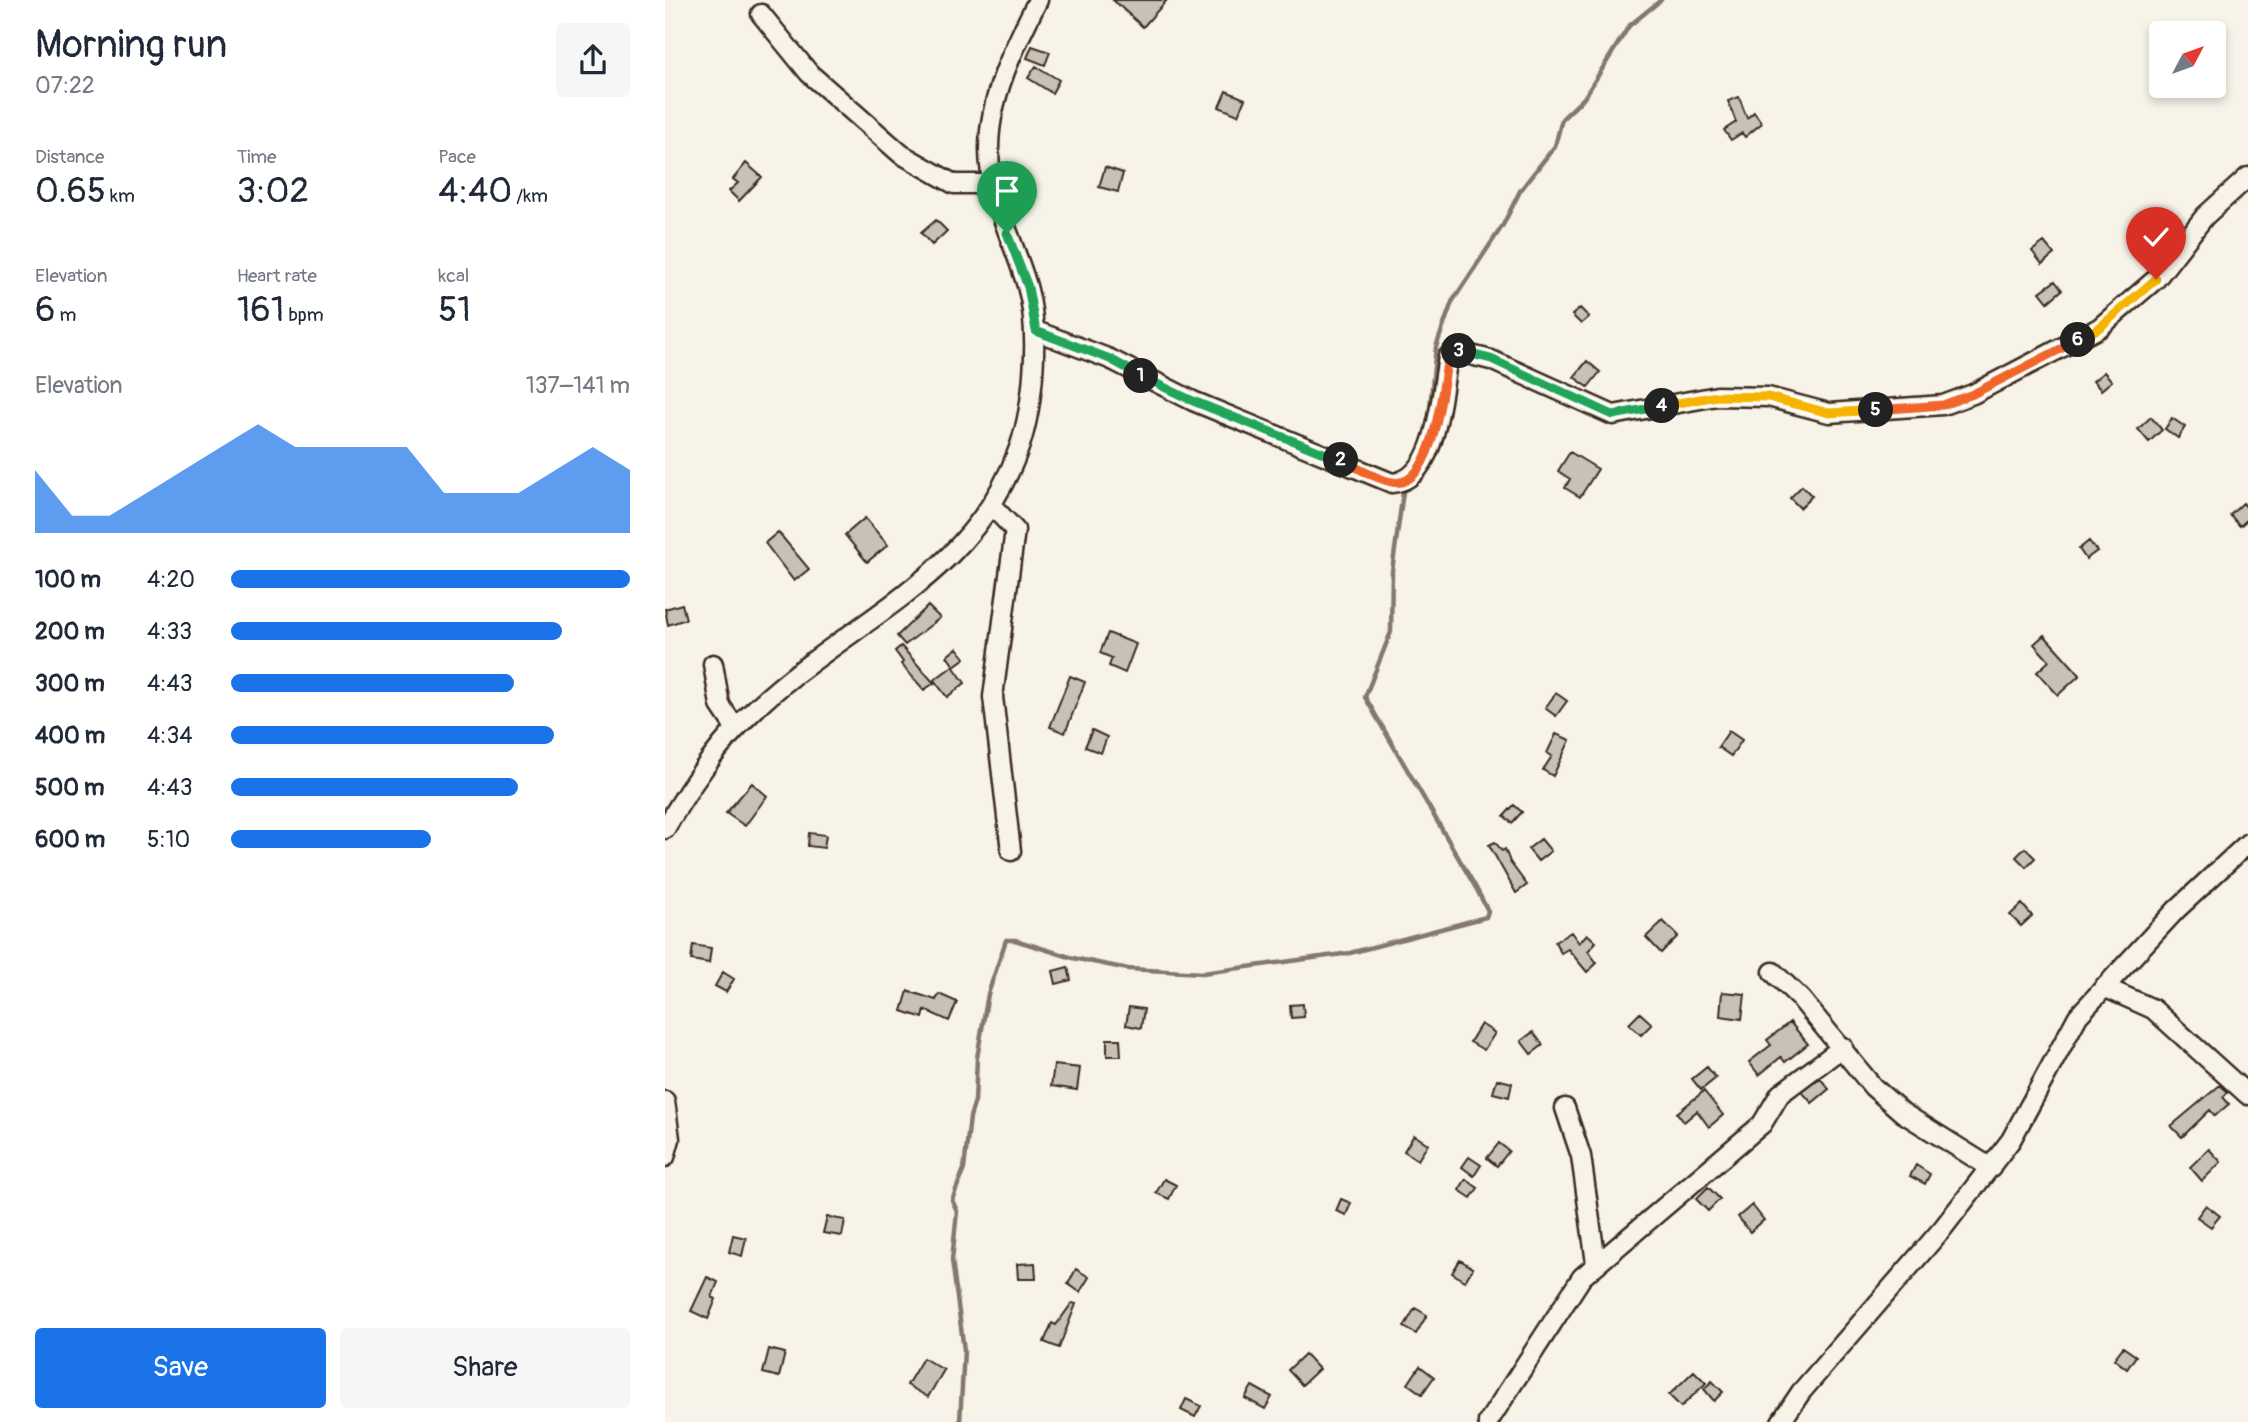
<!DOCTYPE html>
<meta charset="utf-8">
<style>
body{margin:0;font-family:Pangolin,sans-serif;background:#f6f6f7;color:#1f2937;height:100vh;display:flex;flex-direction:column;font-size:26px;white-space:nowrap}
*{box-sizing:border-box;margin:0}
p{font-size:23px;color:#747a83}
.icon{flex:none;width:38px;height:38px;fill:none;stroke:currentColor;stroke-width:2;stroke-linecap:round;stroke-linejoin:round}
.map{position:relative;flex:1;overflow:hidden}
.details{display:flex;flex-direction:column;background:#fff;width:665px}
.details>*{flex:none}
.needle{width:46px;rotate:49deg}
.tools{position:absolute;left:1484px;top:21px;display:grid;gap:14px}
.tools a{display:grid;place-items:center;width:77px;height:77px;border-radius:7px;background:#fff;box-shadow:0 4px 10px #0003;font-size:35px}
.pin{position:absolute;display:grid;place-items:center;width:60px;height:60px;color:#fff;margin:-72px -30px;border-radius:50% 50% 50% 0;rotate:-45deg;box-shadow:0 0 7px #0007}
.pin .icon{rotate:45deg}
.km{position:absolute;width:35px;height:35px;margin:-18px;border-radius:50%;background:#222;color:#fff;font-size:19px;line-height:35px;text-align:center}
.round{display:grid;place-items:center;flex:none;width:74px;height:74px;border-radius:7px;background:#f6f6f7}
.overview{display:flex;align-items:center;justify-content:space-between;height:119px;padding:0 35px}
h1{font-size:38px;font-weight:600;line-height:52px}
.metrics{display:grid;grid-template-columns:repeat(3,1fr);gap:10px;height:119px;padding:7px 35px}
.metrics div{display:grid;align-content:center}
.metrics b{font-size:35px;font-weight:600}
.metrics small{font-size:19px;font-weight:400}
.metrics p{font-size:19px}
.chart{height:196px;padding:14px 35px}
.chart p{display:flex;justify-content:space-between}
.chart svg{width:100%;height:126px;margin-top:7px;fill:#1a73e8;opacity:.7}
.cta{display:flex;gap:14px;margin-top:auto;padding:14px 35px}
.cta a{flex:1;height:80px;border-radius:7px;background:#1a73e8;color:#fff;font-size:28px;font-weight:600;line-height:80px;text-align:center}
.cta a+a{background:#f6f6f7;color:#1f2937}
ul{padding:0 35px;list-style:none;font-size:23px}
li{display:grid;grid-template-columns:112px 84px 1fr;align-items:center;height:52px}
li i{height:18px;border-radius:9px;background:#1a73e8}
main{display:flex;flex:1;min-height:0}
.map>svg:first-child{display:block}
</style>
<main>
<section class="details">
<div class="overview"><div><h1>Morning run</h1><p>07:22</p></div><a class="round"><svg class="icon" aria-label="share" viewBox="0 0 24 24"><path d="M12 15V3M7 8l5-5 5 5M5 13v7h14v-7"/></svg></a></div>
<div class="metrics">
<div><p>Distance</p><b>0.65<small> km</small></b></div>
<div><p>Time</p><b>3:02</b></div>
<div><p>Pace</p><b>4:40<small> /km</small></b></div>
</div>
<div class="metrics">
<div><p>Elevation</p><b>6<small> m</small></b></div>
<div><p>Heart rate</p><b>161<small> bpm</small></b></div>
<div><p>kcal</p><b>51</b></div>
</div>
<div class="chart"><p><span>Elevation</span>137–141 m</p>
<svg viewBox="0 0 160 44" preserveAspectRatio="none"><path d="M0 44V22L10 38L20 38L30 30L40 22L50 14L60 6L70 14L80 14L90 14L100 14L110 30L120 30L130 30L140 22L150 14L160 22V44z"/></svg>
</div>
<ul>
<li><b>100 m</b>4:20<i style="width:100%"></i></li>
<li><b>200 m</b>4:33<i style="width:83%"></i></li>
<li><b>300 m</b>4:43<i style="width:71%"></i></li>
<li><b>400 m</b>4:34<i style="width:81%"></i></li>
<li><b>500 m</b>4:43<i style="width:72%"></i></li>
<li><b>600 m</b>5:10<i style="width:50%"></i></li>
</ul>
<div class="cta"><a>Save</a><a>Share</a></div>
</section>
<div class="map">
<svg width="1583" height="1422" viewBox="0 0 1583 1422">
<rect width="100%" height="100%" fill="#f7f3e8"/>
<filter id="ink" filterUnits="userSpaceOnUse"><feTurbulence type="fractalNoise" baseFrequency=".0143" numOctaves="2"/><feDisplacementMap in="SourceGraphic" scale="14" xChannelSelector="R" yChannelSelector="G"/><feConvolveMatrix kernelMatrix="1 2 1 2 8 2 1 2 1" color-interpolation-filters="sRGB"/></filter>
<g filter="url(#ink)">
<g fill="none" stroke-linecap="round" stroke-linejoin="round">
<path stroke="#84786c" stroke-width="4.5" d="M 764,418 L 771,347 L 787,302 L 838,225 L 855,191 L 890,146 L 897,119 L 919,98 L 964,26 L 996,0
M 295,1422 L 299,1350 L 287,1260 L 292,1211 L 287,1200 L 299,1169 L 305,1117 L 310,1101 L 312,1058 L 323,994 L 341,940 L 350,940 L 408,958 L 463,969 L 538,973 L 685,953 L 821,917 L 823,911 L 811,888 L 700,697 L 726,632 L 727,571 L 739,485"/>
</g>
<path fill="#c8c1b6" stroke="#3b2a1e" stroke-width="2" d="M 448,0 L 502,0 L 478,27 Z
M 367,46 L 385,52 L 380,65 L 362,58 Z
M 371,66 L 394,80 L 387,93 L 363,78 Z
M 561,91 L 580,99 L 573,115 L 554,107 Z
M 1074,97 L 1082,118 L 1089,112 L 1097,123 L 1080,137 L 1077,133 L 1066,140 L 1059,130 L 1071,122 L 1063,101 Z
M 81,163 L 97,177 L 74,201 L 64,191 L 73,183 L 68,179 Z
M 440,167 L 458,173 L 453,192 L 434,187 Z
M 271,220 L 282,231 L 267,245 L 256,233 Z
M 1379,242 L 1389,254 L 1377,264 L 1367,251 Z
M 1390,281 L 1397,290 L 1383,302 L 1375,292 Z
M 915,308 L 924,317 L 916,324 L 907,315 Z
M 922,361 L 935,372 L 923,387 L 909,377 Z
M 1439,372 L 1447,381 L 1436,390 L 1428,381 Z
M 1486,417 L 1497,430 L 1484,442 L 1473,429 Z
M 1507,418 L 1520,427 L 1513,438 L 1500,429 Z
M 905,452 L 933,469 L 915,497 L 900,488 L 905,479 L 893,471 Z
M 1137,486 L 1147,496 L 1135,508 L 1125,498 Z
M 1578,503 L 1583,509 L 1583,519 L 1575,526 L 1565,515 Z
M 200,518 L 223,545 L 202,562 L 180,535 Z
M 113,532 L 144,569 L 129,581 L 100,543 Z
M 1424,541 L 1432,551 L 1421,559 L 1414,549 Z
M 17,604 L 21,619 L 3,625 L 0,609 Z
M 263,606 L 275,618 L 240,645 L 232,636 Z
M 443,633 L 471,644 L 460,673 L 444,666 L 447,658 L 435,653 Z
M 1379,635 L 1415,675 L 1393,695 L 1372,672 L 1384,661 L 1369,644 Z
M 236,646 L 269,683 L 259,690 L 236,664 L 238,662 L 230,651 Z
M 292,648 L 300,658 L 289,666 L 282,656 Z
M 288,666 L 300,683 L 282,697 L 269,680 Z
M 405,676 L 420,682 L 400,733 L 385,727 Z
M 891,693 L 902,701 L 891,716 L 880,708 Z
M 427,730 L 442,737 L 436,753 L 420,747 Z
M 1064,731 L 1077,740 L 1066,756 L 1053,747 Z
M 891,734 L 905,740 L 888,776 L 878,770 L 887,756 L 882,753 Z
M 87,783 L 102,796 L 80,826 L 61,813 Z
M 849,805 L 857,812 L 847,823 L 839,816 Z
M 144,833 L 161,835 L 159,848 L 143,846 Z
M 876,839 L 886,851 L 873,861 L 863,849 Z
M 830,842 L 837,851 L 840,849 L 845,862 L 862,885 L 851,893 L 824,845 Z
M 1360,848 L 1370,858 L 1361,867 L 1351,857 Z
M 1357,904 L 1367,916 L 1356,926 L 1345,915 Z
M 998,921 L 1013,936 L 996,953 L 981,937 Z
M 906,932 L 914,943 L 922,934 L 931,942 L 923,951 L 932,963 L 922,972 L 903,949 L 896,953 L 890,942 Z
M 28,945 L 46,948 L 44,963 L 26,960 Z
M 403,967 L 406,980 L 391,984 L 388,971 Z
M 58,972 L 69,979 L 61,992 L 50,986 Z
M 243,991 L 271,1000 L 274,994 L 292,1002 L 284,1021 L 260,1010 L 258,1018 L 237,1011 Z
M 1057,992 L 1080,994 L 1077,1019 L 1055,1016 Z
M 638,1004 L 639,1017 L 626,1018 L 625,1005 Z
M 464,1007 L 479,1009 L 476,1028 L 461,1025 Z
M 975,1013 L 987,1024 L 976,1035 L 964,1024 Z
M 1125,1022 L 1143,1044 L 1120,1062 L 1116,1057 L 1094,1075 L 1084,1062 L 1106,1045 L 1102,1040 Z
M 816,1024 L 830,1033 L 819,1050 L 805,1042 Z
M 868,1032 L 878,1045 L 866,1054 L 856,1041 Z
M 442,1039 L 455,1039 L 456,1056 L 442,1056 Z
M 389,1065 L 415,1068 L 412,1090 L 386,1086 Z
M 1042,1067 L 1051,1078 L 1036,1090 L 1027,1079 Z
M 1155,1078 L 1164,1089 L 1147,1103 L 1137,1092 Z
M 832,1079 L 847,1083 L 844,1097 L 828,1093 Z
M 1555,1085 L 1563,1092 L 1558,1097 L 1564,1104 L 1550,1116 L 1545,1110 L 1517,1137 L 1506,1126 Z
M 1039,1091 L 1058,1115 L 1044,1127 L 1032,1111 L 1019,1122 L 1012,1113 Z
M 749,1135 L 763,1144 L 753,1160 L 739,1151 Z
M 834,1143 L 844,1151 L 832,1166 L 822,1158 Z
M 1544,1149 L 1556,1162 L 1537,1181 L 1525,1167 Z
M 804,1157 L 816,1165 L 809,1176 L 797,1167 Z
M 1251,1165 L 1265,1174 L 1260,1184 L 1245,1176 Z
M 499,1179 L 511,1185 L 504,1199 L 491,1193 Z
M 801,1179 L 813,1188 L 806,1198 L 794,1190 Z
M 1043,1187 L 1055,1199 L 1043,1211 L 1031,1199 Z
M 676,1199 L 686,1203 L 681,1215 L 671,1211 Z
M 1087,1205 L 1099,1220 L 1085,1232 L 1073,1217 Z
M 1541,1205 L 1555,1216 L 1546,1227 L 1532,1217 Z
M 162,1217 L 180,1220 L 177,1236 L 158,1233 Z
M 68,1235 L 81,1238 L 77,1256 L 64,1252 Z
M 795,1260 L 808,1268 L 800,1281 L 787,1273 Z
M 370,1263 L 371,1279 L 353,1279 L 352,1264 Z
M 411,1269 L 424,1277 L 415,1292 L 403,1284 Z
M 42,1277 L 53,1282 L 47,1297 L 51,1299 L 43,1319 L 26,1311 Z
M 407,1303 L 411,1304 L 394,1348 L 379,1342 L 387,1323 L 391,1325 Z
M 750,1308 L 762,1315 L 751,1334 L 739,1327 Z
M 1458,1347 L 1471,1356 L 1462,1369 L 1449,1359 Z
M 104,1349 L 120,1353 L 114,1377 L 98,1373 Z
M 640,1354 L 654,1369 L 637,1385 L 623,1370 Z
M 258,1358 L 279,1370 L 263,1397 L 242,1385 Z
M 755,1366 L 769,1377 L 757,1394 L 743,1384 Z
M 1029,1371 L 1041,1383 L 1016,1407 L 1004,1395 Z
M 1047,1381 L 1058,1392 L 1049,1401 L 1039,1389 Z
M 587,1386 L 607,1397 L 600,1409 L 580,1398 Z
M 521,1399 L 536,1406 L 530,1417 L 516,1410 Z"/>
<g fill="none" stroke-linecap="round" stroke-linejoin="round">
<defs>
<path id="minor" d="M 96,14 L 144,73 L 236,154 L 289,184 L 328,184
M 371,331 L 445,359 L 528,401 L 727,483 C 773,480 776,392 783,357 L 789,351 L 826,360 L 948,415 L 1052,396 L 1103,397 L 1164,413 L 1278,405 L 1308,394 L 1434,328 L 1491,279 L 1540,216 L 1583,177
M 328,507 L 350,530 L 328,697 L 346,851
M 48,664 L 55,705 L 71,729
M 0,829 C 23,789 48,751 81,718 C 175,623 306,584 354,448 C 369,405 375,330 362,286 C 349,241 324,198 324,149 C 324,96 350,46 373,0
M 1108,972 L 1136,999 L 1208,1087 L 1238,1113 L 1326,1168
M 1439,987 L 1488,1009 L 1583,1095
M 0,1101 L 5,1139 L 0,1157
M 900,1108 L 916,1156 L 931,1263
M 823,1422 L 917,1277 L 1097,1124 L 1115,1094 L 1178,1047
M 1116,1422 L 1136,1392 L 1278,1228 L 1346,1140 L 1413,1016 L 1511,910 L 1583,843"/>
</defs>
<use href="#minor" stroke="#3b2a1e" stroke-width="23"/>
<use href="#minor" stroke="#f7f3e8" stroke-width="18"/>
</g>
</g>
<g fill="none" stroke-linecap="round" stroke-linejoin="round" filter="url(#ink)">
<defs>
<path id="split-1" d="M 342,233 L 363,287 L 371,331 L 445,359 L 476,376"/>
<path id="split-2" d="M 476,376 L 528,401 L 676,460"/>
<path id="split-3" d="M 676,460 C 692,467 710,479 727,482 C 769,491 778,383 783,356 L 794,351"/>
<path id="split-4" d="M 794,351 L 826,359 L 948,415 L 997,406"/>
<path id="split-5" d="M 997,406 L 1052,396 L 1103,397 L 1164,413 L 1211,410"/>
<path id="split-6" d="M 1211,410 L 1278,405 L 1308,394 L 1413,340"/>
<path id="split-7" d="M 1413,340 L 1434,328 L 1491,279"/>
</defs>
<use href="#split-1" stroke="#fff" stroke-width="14"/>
<use href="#split-2" stroke="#fff" stroke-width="14"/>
<use href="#split-3" stroke="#fff" stroke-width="14"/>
<use href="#split-4" stroke="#fff" stroke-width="14"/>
<use href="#split-5" stroke="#fff" stroke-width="14"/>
<use href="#split-6" stroke="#fff" stroke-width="14"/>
<use href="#split-7" stroke="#fff" stroke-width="14"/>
<use href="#split-1" stroke="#22a559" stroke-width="9"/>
<use href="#split-2" stroke="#22a559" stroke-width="9"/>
<use href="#split-3" stroke="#f0652b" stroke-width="9"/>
<use href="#split-4" stroke="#22a559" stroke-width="9"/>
<use href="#split-5" stroke="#f5b400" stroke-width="9"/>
<use href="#split-6" stroke="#f0652b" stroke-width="9"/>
<use href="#split-7" stroke="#f5b400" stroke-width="9"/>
</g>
</svg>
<div class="tools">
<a><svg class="needle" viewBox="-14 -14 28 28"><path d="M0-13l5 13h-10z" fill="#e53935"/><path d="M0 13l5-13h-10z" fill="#747a83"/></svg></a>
</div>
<div class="pin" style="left:342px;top:233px;background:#1e9e55"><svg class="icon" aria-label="arrive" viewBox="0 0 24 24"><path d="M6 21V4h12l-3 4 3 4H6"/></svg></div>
<div class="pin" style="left:1491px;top:279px;background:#d93025"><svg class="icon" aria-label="check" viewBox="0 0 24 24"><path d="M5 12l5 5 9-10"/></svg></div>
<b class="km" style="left:476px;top:376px">1</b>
<b class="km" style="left:676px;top:460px">2</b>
<b class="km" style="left:794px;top:351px">3</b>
<b class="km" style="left:997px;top:406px">4</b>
<b class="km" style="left:1211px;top:410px">5</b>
<b class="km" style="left:1413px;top:340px">6</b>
</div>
</main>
